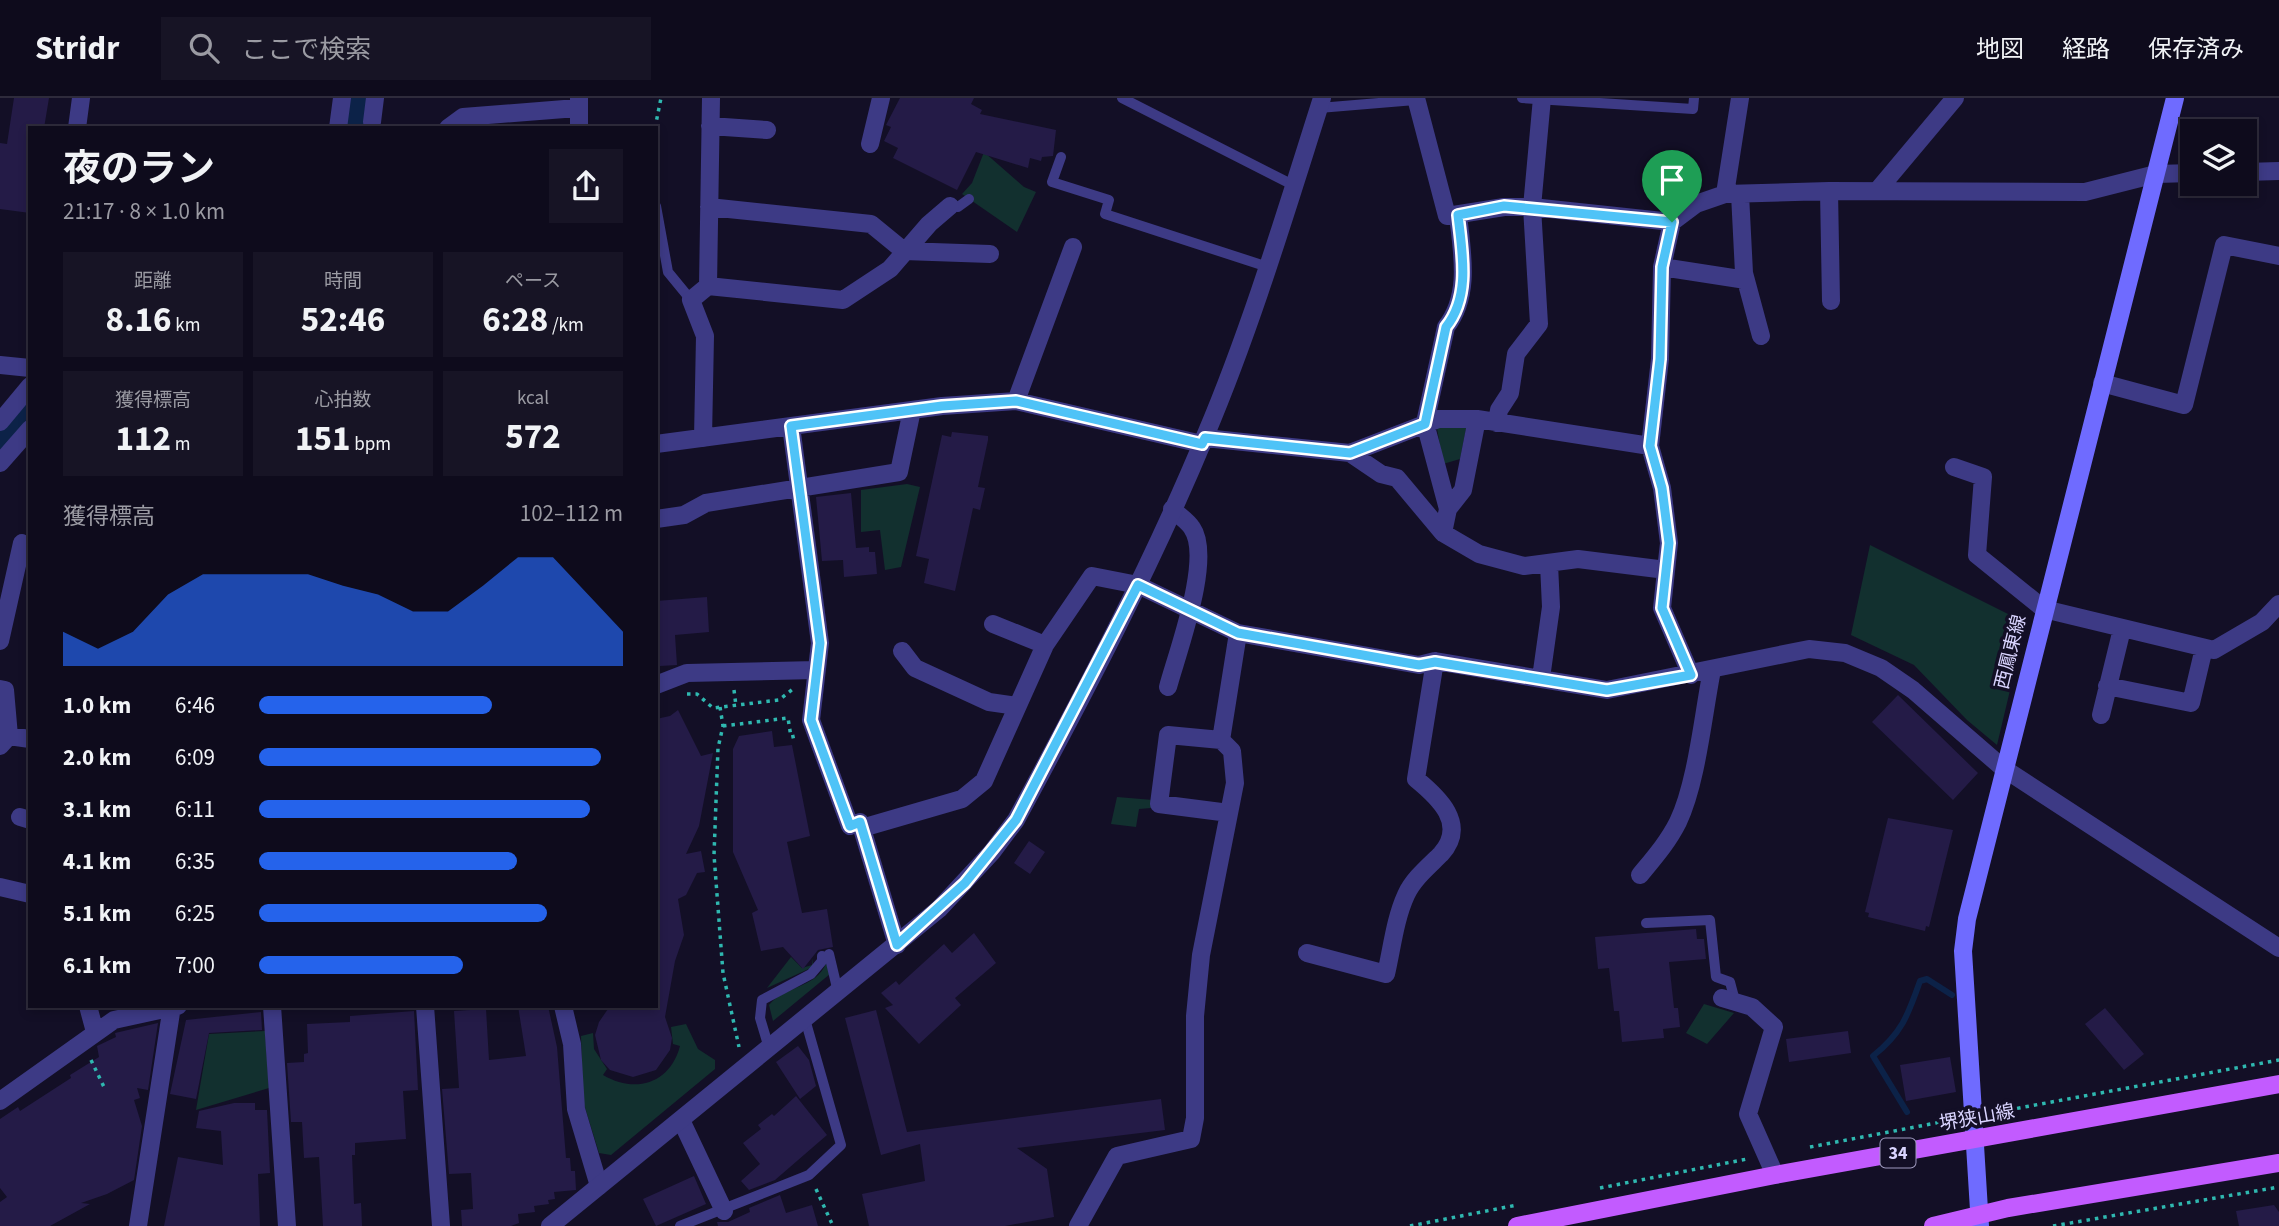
<!DOCTYPE html>
<html lang="ja">
<meta charset="utf-8">
<style>
body{margin:0;font-family:"Source Sans 3","Noto Sans JP",sans-serif;background:#171425;color:#f1f3f6;height:100vh;display:flex;flex-direction:column;font-size:26px;white-space:nowrap}
*{box-sizing:border-box;margin:0}
p{font-size:23px;color:#9b9ba3}
.icon{flex:none;width:38px;height:38px;fill:none;stroke:currentColor;stroke-width:2;stroke-linecap:round;stroke-linejoin:round}
.map{position:relative;flex:1;overflow:hidden}
.details{position:absolute;left:28px;top:28px;width:630px;height:882px;display:flex;flex-direction:column;background:#0e0b1c;border-radius:0px;box-shadow:0 4px 10px #0003,0 0 0 2px #2e2b3b}
.details>*{flex:none}
.buttons{position:absolute;left:2180px;top:21px;display:grid;gap:14px}
.buttons a{display:grid;place-items:center;width:77px;height:77px;border-radius:0px;background:#0e0b1c;box-shadow:0 4px 10px #0003,0 0 0 2px #2e2b3b;font-size:35px}
.pin{position:absolute;display:grid;place-items:center;width:60px;height:60px;color:#fff;margin:-72px -30px;border-radius:50% 50% 50% 0;rotate:-45deg;box-shadow:0 0 7px #0007}
.pin .icon{rotate:45deg}
.round{display:grid;place-items:center;flex:none;width:74px;height:74px;border-radius:0px;background:#171425}
.head{display:flex;align-items:center;justify-content:space-between;height:119px;padding:0 35px}
h1{font-size:38px;font-weight:700;line-height:52px}
.metrics{display:grid;grid-template-columns:repeat(3,1fr);gap:10px;height:119px;padding:7px 35px}
.metrics div{display:grid;align-content:center;border-radius:0px;background:#171425;text-align:center}
.metrics b{font-size:35px;font-weight:700}
.metrics small{font-size:19px;font-weight:400}
.metrics p{font-size:19px}
.chart{height:196px;padding:14px 35px}
.chart p{display:flex;justify-content:space-between}
.chart svg{width:100%;height:126px;margin-top:7px;fill:#2563eb;opacity:.7}
ul{padding:0 35px;list-style:none;font-size:23px}
li{display:grid;grid-template-columns:112px 84px 1fr;align-items:center;height:52px}
li i{height:18px;border-radius:9px;background:#2563eb}
header{display:flex;align-items:center;gap:42px;box-sizing:border-box;height:98px;padding:0 35px;background:#0e0b1c;border-bottom:2px solid #2e2b3b}
header strong{font-size:33px}
nav{display:flex;gap:38px;margin-inline-start:auto;font-size:24px}
.search{width:490px;height:63px;background:#171425;display:flex;align-items:center;gap:18px;box-sizing:border-box;padding:0 24px;border-radius:0px;color:#9b9ba3;font-size:26px}
.map>svg:first-child{display:block}
</style>
<header>
<strong>Stridr</strong>
<div class="search"><svg class="icon" aria-label="search" viewBox="0 0 24 24"><circle cx="10" cy="10" r="6"/><path d="M15 15l6 6"/></svg>ここで検索</div>
<nav><a>地図</a><a>経路</a><a>保存済み</a></nav>
</header>
<div class="map">
<svg width="2279" height="1128" viewBox="0 0 2279 1128">
<rect width="100%" height="100%" fill="#130f26"/>
<path fill="#12302f" d="M 984,54 L 1024,89 L 1036,94 L 1017,134 L 962,96 L 972,85 Z
M 1453,326 L 1467,326 L 1460,361 L 1443,366 L 1437,330 Z
M 907,386 L 920,389 L 901,469 L 885,472 L 880,432 L 861,434 L 861,392 Z
M 1870,447 L 2026,525 L 1997,647 L 1967,622 L 1914,567 L 1851,537 Z
M 1117,699 L 1153,702 L 1151,710 L 1139,711 L 1136,729 L 1111,726 Z
M 791,859 L 802,870 L 812,867 L 813,860 L 813,869 L 767,890 Z
M 826,865 L 830,876 L 773,923 L 769,907 C 784,888 817,890 826,865 Z
M 1704,906 L 1734,915 L 1707,946 L 1686,935 Z
M 686,926 L 698,951 L 715,962 L 715,971 L 611,1057 L 599,1055 L 583,1003 L 581,938 L 593,935 L 594,951 L 607,971 L 603,977 C 635,996 670,986 680,948 L 673,946 L 671,929 Z
M 265,933 L 269,990 L 196,1012 L 209,936 Z"/>
<g fill="none" stroke-linecap="round" stroke-linejoin="round">
<path stroke="#0c2248" stroke-width="6" d="M 1907,1014 L 1873,958 C 1902,935 1908,917 1920,883 L 1927,881 L 1952,897"/>
<path stroke="#0c2248" stroke-width="37" d="M 349,30 L 355,0
M 0,339 L 30,306"/>
</g>
<path fill="#241b47" d="M 14,0 L 49,0 L 44,30 L 30,30 L 30,115 L 0,111 L 0,45 L 7,46 Z
M 900,0 L 974,0 L 971,6 L 982,12 L 980,16 L 1056,32 L 1053,58 L 1042,59 L 1041,63 L 1030,60 L 1028,70 L 976,54 L 957,92 L 893,60 L 898,50 L 884,43 L 891,29 L 886,27 Z
M 952,334 L 988,338 L 988,342 L 978,389 L 985,390 L 980,412 L 973,410 L 955,493 L 924,485 L 929,461 L 916,458 L 942,337 L 951,339 Z
M 851,395 L 856,450 L 869,449 L 869,454 L 875,454 L 877,476 L 844,479 L 843,462 L 822,463 L 816,399 Z
M 707,499 L 709,534 L 675,537 L 677,567 L 660,568 L 656,503 Z
M 1898,597 L 1978,675 L 1953,702 L 1872,624 Z
M 678,612 L 701,658 L 713,655 L 699,728 L 686,756 L 701,753 L 705,774 L 697,775 L 686,797 L 678,801 L 684,837 L 675,863 L 665,919 L 672,940 L 670,952 L 656,972 L 633,979 L 610,972 L 601,962 L 595,937 L 599,924 L 610,908 L 656,908 L 656,621 L 670,618 Z
M 772,633 L 774,649 L 792,647 L 810,738 L 787,744 L 802,815 L 827,811 L 833,849 L 818,852 L 803,871 L 783,849 L 761,853 L 752,815 L 758,812 L 733,754 L 733,651 L 739,638 Z
M 1888,720 L 1953,732 L 1929,829 L 1926,828 L 1925,833 L 1868,819 L 1869,815 L 1865,814 Z
M 1029,743 L 1045,754 L 1030,776 L 1014,765 Z
M 1696,831 L 1697,841 L 1704,841 L 1706,861 L 1669,864 L 1674,910 L 1678,910 L 1680,929 L 1663,931 L 1664,940 L 1622,944 L 1619,913 L 1614,913 L 1609,870 L 1598,871 L 1595,839 Z
M 974,835 L 996,865 L 955,900 L 961,907 L 919,946 L 885,910 L 893,907 L 881,895 L 896,883 L 899,887 L 944,846 L 952,855 Z
M 518,908 L 548,908 L 557,949 L 566,1060 L 570,1060 L 571,1073 L 575,1073 L 576,1092 L 554,1094 L 555,1101 L 548,1102 L 549,1106 L 534,1108 L 535,1114 L 518,1116 L 519,1125 L 511,1128 L 462,1128 L 461,1112 L 473,1111 L 471,1075 L 449,1076 L 442,991 L 459,990 L 454,913 L 486,911 L 489,962 L 526,958 Z
M 2105,910 L 2144,956 L 2124,972 L 2085,926 Z
M 876,912 L 907,1034 L 1161,1001 L 1165,1032 L 1017,1050 L 1047,1071 L 1054,1119 L 1005,1128 L 869,1128 L 862,1096 L 925,1083 L 920,1046 L 881,1057 L 845,920 Z
M 414,913 L 418,992 L 403,993 L 406,1041 L 355,1045 L 355,1057 L 352,1057 L 354,1106 L 361,1105 L 362,1128 L 323,1128 L 319,1059 L 304,1060 L 302,1024 L 291,1024 L 287,965 L 304,964 L 304,956 L 308,955 L 307,926 L 350,924 L 350,918 Z
M 261,914 L 262,932 L 209,935 L 196,1001 L 170,996 L 186,922 Z
M 158,925 L 148,992 L 137,990 L 140,1000 L 134,1002 L 142,1028 L 134,1082 L 107,1096 L 81,1105 L 90,1106 L 50,1128 L 0,1128 L 0,1104 L 7,1099 L 0,1090 L 0,1021 L 18,1009 L 20,1013 L 71,980 L 70,977 L 99,959 L 97,948 L 116,939 L 115,935 Z
M 1848,933 L 1851,955 L 1789,964 L 1786,941 Z
M 798,948 L 809,962 L 816,988 L 800,1001 L 776,964 Z
M 1950,959 L 1956,994 L 1906,1003 L 1900,967 Z
M 796,998 L 827,1037 L 775,1082 L 749,1092 L 741,1083 L 760,1066 L 743,1045 L 761,1031 L 758,1027 L 772,1016 L 774,1018 Z
M 234,1005 L 255,1005 L 255,1012 L 267,1012 L 270,1075 L 258,1076 L 260,1128 L 164,1128 L 178,1059 L 223,1067 L 221,1033 L 196,1030 L 199,1013 Z
M 694,1078 L 706,1106 L 656,1128 L 643,1101 Z
M 780,1097 L 786,1115 L 812,1107 L 818,1128 L 718,1128 L 717,1124 L 728,1124 L 750,1114 L 749,1110 Z
M 2274,1107 L 2279,1114 L 2279,1128 L 2239,1128 L 2236,1113 Z"/>
<g fill="none" stroke-linecap="round" stroke-linejoin="round">
<path stroke="#2fb8b0" stroke-width="3.5" stroke-dasharray="3.5 5" stroke-linecap="butt" d="M 655,30 L 661,0
M 734,592 L 736,608
M 687,596 L 697,596 L 713,610 L 779,602 L 793,591
M 720,609 L 723,628 L 718,650 L 714,757 L 723,875 L 739,949
M 723,628 L 788,620 L 791,639 L 796,638
M 91,962 L 104,989
M 1992,1015 L 2279,962
M 1810,1049 L 1957,1021
M 1600,1090 L 1747,1061
M 816,1091 L 833,1128
M 1410,1128 L 1517,1107
M 2053,1128 L 2279,1089"/>
<path stroke="#3d3a85" stroke-width="10" d="M 1122,0 L 1295,88
M 1522,0 L 1693,11 L 1694,0
M 1319,10 L 1415,2
M 1061,59 L 1052,84 L 1109,102 L 1105,116 L 1268,169
M 656,108 L 668,174 L 691,202
M 950,108 L 958,109 L 969,101
M 1646,825 L 1710,822 L 1716,879 L 1730,884 L 1735,903
M 829,856 L 838,894
M 769,950 L 760,920 L 762,902 L 811,876 L 822,863 L 822,858
M 680,1128 L 809,1077 L 841,1047 L 805,921"/>
<path stroke="#3d3a85" stroke-width="18" d="M 579,0 L 579,30
M 1416,0 L 1447,118 L 1504,109 L 1532,109 L 1672,124
M 372,24 L 375,0
M 710,28 L 767,32
M 77,30 L 81,0
M 338,30 L 342,0
M 448,30 L 463,19 L 577,10
M 870,46 L 881,0
M 2245,74 L 2279,73
M 1829,93 L 1831,203
M 1877,93 L 1955,0
M 1725,96 L 1740,0
M 1740,96 L 1744,175 L 1761,238
M 709,109 L 871,126 L 904,153 L 990,156
M 1662,169 L 1746,182
M 708,188 L 843,202 L 890,171 L 929,126 L 950,108
M 0,267 L 30,270
M 2102,285 L 2184,307 L 2224,147 L 2279,158
M 1016,303 L 1073,149
M 0,324 L 30,288
M 1497,325 L 1499,312 L 1510,295 L 1516,256 L 1539,226 L 1532,109 L 1542,0
M 791,328 L 820,545 L 811,622 L 850,728 L 860,724 L 897,847
M 703,340 L 705,238 L 691,202 L 708,188 L 711,0
M 1205,340 L 1350,355 L 1438,321 L 1477,321 L 1650,348
M 656,346 L 942,308 L 1016,303 L 1202,346
M 1350,355 L 1381,376 L 1397,380 L 1443,435 L 1479,456 L 1524,468 L 1578,461 L 1666,472
M 0,365 L 30,331
M 1954,369 L 1983,379 L 1977,457 L 2044,511 L 2214,552 L 2262,524 L 2279,506
M 1448,411 L 1463,392 L 1477,321
M 656,421 L 684,417 L 706,405 L 899,374 L 912,312
M 1443,435 L 1448,411 L 1425,325 L 1446,229 C 1471,197 1462,154 1458,117
M 993,526 L 1045,547
M 1238,535 L 1419,567 L 1435,563 L 1607,592 L 1809,551 L 1845,555 L 1881,570 L 1913,592 L 2003,670 L 2279,850
M 0,543 L 22,445
M 902,553 L 915,570 L 989,604 L 1017,608
M 1691,577 L 1662,510 L 1669,445 L 1662,390 L 1650,348 L 1660,261 L 1662,169 L 1672,124 L 1696,106 L 1725,96 L 1829,93 L 2085,94 L 2156,76 L 2193,75
M 1541,580 L 1551,509 L 1549,466
M 656,587 L 687,575 L 816,572
M 2107,588 L 2191,605 L 2204,550
M 1168,589 C 1177,555 1213,460 1192,430 C 1188,423 1178,417 1172,411
M 0,591 L 5,592 L 9,638
M 2101,617 L 2122,531
M 1221,642 L 1168,637 L 1159,706 L 1229,715
M 0,648 L 9,638 L 30,641
M 20,719 L 30,722
M 862,730 L 962,701 L 984,683 L 1045,547 L 1092,478 L 1138,487 L 1238,535 L 1221,642 L 1232,653 L 1235,685 L 1201,857 L 1195,918 L 1195,1020 L 1191,1041 L 1117,1058 L 1078,1128
M 1640,777 C 1654,760 1668,744 1678,724 C 1697,684 1703,617 1712,572
M 0,789 L 30,796
M 1307,855 L 1386,876 C 1392,850 1395,821 1406,797 C 1413,781 1429,768 1441,756 C 1468,726 1438,699 1416,681 L 1435,563
M 1722,900 L 1752,909 L 1774,929 L 1748,1016 L 1775,1077
M 88,908 L 95,934
M 272,908 L 287,1128
M 425,908 L 441,1128
M 563,908 L 572,946 L 576,1011 L 599,1088
M 0,1003 L 114,922 L 178,908
M 681,1022 L 724,1113
M 138,1128 L 172,908"/>
<path stroke="#3d3a85" stroke-width="18" d="M 550,1128 L 939,811 L 992,754 L 1016,722 C 1084,596 1151,469 1206,336 C 1252,227 1286,113 1322,0"/>
<path stroke="#6f6bff" stroke-width="18" d="M 1980,1128 L 1963,853 L 1967,821 L 2175,0"/>
<path stroke="#c25bff" stroke-width="18" d="M 1517,1128 L 1775,1077 L 2279,986
M 1933,1128 L 2008,1110 L 2279,1065"/>
</g>
<g fill="none" stroke-linecap="round" stroke-linejoin="round">
<defs>
<path id="route" d="M 1504,108 L 1672,124 L 1662,169 L 1660,261 L 1650,348 L 1662,390 L 1669,445 L 1662,510 L 1691,577 L 1607,592 L 1435,564 L 1419,567 L 1238,535 L 1138,487 L 1016,722 L 965,785 L 897,847 L 860,724 L 850,728 L 811,622 L 820,545 L 791,328 L 942,308 L 1016,303 L 1202,346 L 1205,340 L 1350,355 L 1425,326 L 1446,229 C 1471,198 1462,154 1458,117 Z"/>
</defs>
<use href="#route" stroke="#fff" stroke-width="14"/>
<use href="#route" stroke="#4fc3f7" stroke-width="9"/>
</g>
<g text-anchor="middle" dominant-baseline="central" stroke-width="7" stroke-linejoin="round" paint-order="stroke">
<rect fill="#130f26" stroke="#9e99be" stroke-width="2" x="1880.5" y="1040.5" width="35" height="29" rx="5"/>
<g font-size="18" font-weight="bold" fill="#d9d4ff">
<text x="1898" y="1055">34</text>
</g>
<g font-size="19" fill="#d9d4ff" stroke="#130f26">
<text transform="translate(2011 554) rotate(-76)">西鳳東線</text>
<text transform="translate(1977 1020) rotate(-10)">堺狭山線</text>
</g>
</g>
</svg>
<div class="buttons">
<a><svg class="icon" aria-label="layers" viewBox="0 0 24 24"><path d="M12 4l9 5-9 5-9-5zM3 14l9 5 9-5"/></svg></a>
</div>
<div class="pin" style="left:1672px;top:124px;background:#1e9e55"><svg class="icon" aria-label="arrive" viewBox="0 0 24 24"><path d="M6 21V4h12l-3 4 3 4H6"/></svg></div>
<section class="details">
<div class="head"><div><h1>夜のラン</h1><p>21:17 · 8 × 1.0 km</p></div><a class="round"><svg class="icon" aria-label="share" viewBox="0 0 24 24"><path d="M12 15V3M7 8l5-5 5 5M5 13v7h14v-7"/></svg></a></div>
<div class="metrics">
<div><p>距離</p><b>8.16<small> km</small></b></div>
<div><p>時間</p><b>52:46</b></div>
<div><p>ペース</p><b>6:28<small> /km</small></b></div>
</div>
<div class="metrics">
<div><p>獲得標高</p><b>112<small> m</small></b></div>
<div><p>心拍数</p><b>151<small> bpm</small></b></div>
<div><p>kcal</p><b>572</b></div>
</div>
<div class="chart"><p><span>獲得標高</span>102–112 m</p>
<svg viewBox="0 0 160 44" preserveAspectRatio="none"><path d="M0 44V32L10 38L20 32L30 19L40 12L50 12L60 12L70 12L80 16L90 19L100 25L110 25L120 16L130 6L140 6L150 19L160 32V44z"/></svg>
</div>
<ul>
<li><b>1.0 km</b>6:46<i style="width:64%"></i></li>
<li><b>2.0 km</b>6:09<i style="width:94%"></i></li>
<li><b>3.1 km</b>6:11<i style="width:91%"></i></li>
<li><b>4.1 km</b>6:35<i style="width:71%"></i></li>
<li><b>5.1 km</b>6:25<i style="width:79%"></i></li>
<li><b>6.1 km</b>7:00<i style="width:56%"></i></li>
</ul>
</section>
</div>
